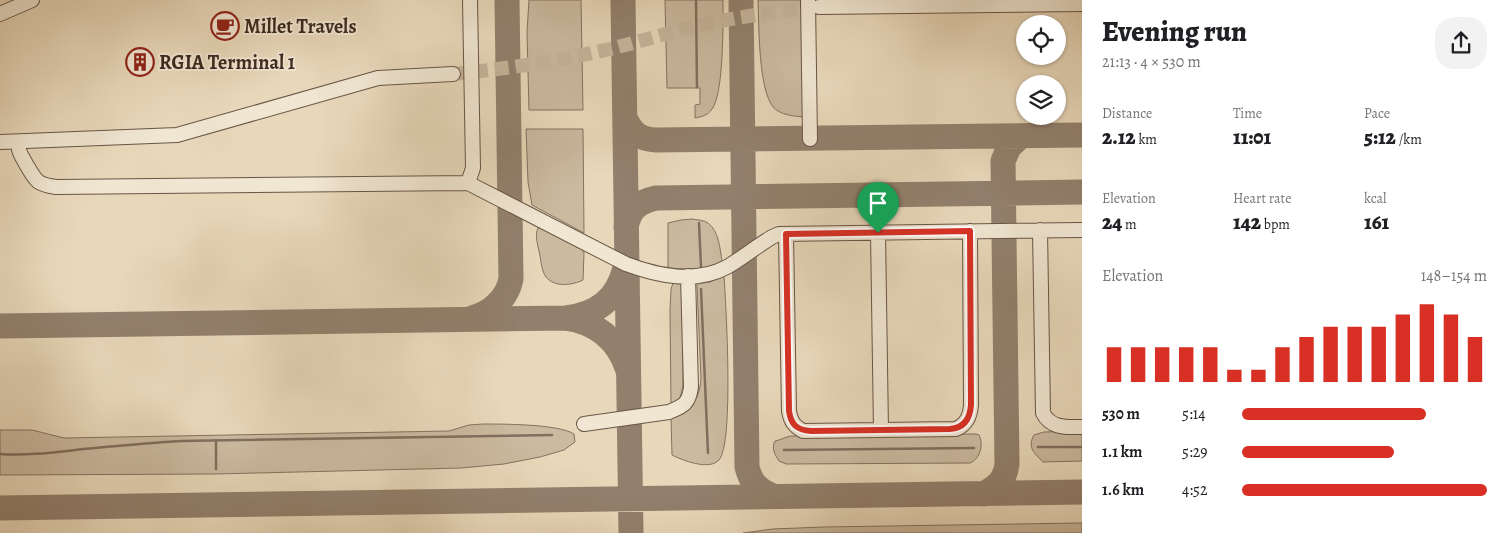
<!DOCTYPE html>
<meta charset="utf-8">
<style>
body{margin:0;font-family:Alegreya,serif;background:#f2f2f2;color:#202124;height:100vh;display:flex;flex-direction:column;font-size:19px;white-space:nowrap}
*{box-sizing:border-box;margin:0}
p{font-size:16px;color:#757577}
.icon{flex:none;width:28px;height:28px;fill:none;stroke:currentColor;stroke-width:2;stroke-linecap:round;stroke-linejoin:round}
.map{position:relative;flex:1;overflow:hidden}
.side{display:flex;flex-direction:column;background:#fff;width:425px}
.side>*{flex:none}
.fabs{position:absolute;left:1016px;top:15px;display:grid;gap:10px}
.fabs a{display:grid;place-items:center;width:50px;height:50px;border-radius:50%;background:#fff;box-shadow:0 1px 4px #0004;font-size:25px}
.pin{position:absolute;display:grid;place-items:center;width:42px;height:42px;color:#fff;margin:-51px -21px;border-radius:50% 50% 50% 0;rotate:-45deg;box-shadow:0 0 5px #0007}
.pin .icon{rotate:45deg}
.round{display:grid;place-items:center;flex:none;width:52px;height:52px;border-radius:20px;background:#f2f2f2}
.headline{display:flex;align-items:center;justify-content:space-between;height:85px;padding:0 20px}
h1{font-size:28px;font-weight:800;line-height:38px}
.stats{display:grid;grid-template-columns:repeat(3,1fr);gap:8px;height:85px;padding:5px 20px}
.stats div{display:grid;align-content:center}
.stats b{font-size:21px;font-weight:800}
.stats small{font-size:14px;font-weight:400}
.stats p{font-size:14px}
.chart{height:140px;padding:10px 20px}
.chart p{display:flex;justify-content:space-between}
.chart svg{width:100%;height:90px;margin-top:5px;stroke:#d93025;stroke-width:6}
ul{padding:0 20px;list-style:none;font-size:16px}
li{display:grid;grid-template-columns:80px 60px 1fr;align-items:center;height:38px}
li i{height:12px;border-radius:6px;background:#d93025}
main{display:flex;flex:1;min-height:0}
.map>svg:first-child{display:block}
</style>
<main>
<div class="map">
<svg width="1082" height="533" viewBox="0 0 1082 533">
<rect width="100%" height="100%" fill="#e8d8ba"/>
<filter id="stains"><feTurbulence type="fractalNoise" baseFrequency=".004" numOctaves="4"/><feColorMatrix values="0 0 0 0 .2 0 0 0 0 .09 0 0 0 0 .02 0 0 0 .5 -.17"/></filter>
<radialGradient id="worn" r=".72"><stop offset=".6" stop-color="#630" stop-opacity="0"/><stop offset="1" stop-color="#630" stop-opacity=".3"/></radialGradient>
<path fill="#cbbaa0" stroke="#847260" d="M 529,0 L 581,0 L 583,110 L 529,110 L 527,32 Z
M 665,0 L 723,0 C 723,22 724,93 712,109 C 708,115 702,117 695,118 L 695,105 L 700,104 L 700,88 L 667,88 Z
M 758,0 L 802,0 L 803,117 C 793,116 781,115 774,108 C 758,91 759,23 758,0 Z
M 526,129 L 583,129 L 584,233 L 532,205 L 528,182 Z
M 692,219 C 697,220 704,220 708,223 C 719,231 720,249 722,261 C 705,271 688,270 668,270 L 668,223 L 681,220 Z
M 538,228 L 542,228 L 582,249 L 584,253 L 583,280 C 573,285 555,288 546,277 C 541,270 541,259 539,251 C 537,243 535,234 538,228 Z
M 724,276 C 726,305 734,443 719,460 C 709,471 682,460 672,455 L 671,417 C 690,406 699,403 701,379 L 697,284 L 710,282 Z
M 673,283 L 681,284 L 683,288 L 683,385 C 681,395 681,401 671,405 L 670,309 L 671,289 Z
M 483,424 C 502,424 559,424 574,434 L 575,442 L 564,450 L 540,457 L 504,464 L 461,468 L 216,474 L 0,475 L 0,430 L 32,430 L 64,438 L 449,431 L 469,425 Z
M 1082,431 L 1082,461 L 1043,462 C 1034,453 1027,447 1034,435 L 1044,432 Z
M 976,434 L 979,435 C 984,445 980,459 970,463 L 786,464 L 779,461 C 775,455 771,448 775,441 C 781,440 785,437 791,436 Z
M 1082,523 L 1082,533 L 743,533 L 773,529 L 824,527 Z"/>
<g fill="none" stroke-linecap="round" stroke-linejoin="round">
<path stroke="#816e5d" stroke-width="2.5" d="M 696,0 L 697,87
M 699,223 L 701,267
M 701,289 L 708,453
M 216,440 L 216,469
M 1038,447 L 1082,447
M 784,450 L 974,448
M 0,454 C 29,456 56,452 84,449 C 117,446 148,443 181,441 L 552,435"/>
<path stroke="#92806d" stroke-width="25" d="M 623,0 L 631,533
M 741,0 L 747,467 C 751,483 758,490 773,496
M 625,118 C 632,133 639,139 656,140 L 1082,135
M 626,227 C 630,209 638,202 656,198 L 1082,192
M 625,268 C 617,299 598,314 566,318 C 596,322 618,340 627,368
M 472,318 C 491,313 507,299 511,279 L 507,0
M 0,326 L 566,318
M 983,494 C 997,487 1005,480 1007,464 L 1003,161 L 1009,147 L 1021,136
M 0,508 L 1082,492"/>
<path stroke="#c6b59b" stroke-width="14" stroke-dasharray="14 7" stroke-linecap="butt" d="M 453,74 C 506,69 558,61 610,49 C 642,41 674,31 706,24 C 743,16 780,11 818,8"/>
<defs>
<path id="minor" d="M 808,0 L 810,139
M 819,7 L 1082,4
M 0,14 L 32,0
M 0,142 L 177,135 L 378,78 L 453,74
M 19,142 C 18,153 21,154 26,164 C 36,181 36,184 56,187 L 468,183 L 626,264 C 658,276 695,284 727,267 C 742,258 756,247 772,237 L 779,234 L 1082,230
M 468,183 L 473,168 L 470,0
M 1040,230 L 1043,413 C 1051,429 1067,427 1082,427
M 878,233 L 881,430
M 786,234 L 789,411 C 791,422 794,426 803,431 L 956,429 C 967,424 970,416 971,405 L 970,231
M 584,424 L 669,412 C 683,406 689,404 691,387 L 688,276"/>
</defs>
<use href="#minor" stroke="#685546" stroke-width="16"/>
<use href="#minor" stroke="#f0e6d2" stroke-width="14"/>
</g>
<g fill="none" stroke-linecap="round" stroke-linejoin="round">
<defs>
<path id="route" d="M 970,231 L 971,405 C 970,419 964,428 950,429 L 811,431 C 797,430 791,425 789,411 L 786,234 Z"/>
</defs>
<use href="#route" stroke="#fff" stroke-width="10"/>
<use href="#route" stroke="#d93025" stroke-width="6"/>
</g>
<defs>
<symbol id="cafe-ring" viewBox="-11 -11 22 22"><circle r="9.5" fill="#f0e6d2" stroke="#8f2418" stroke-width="1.5"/><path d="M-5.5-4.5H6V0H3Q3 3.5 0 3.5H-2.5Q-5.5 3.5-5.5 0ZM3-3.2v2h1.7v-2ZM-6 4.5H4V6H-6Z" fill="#8f2418"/></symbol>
<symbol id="building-ring" viewBox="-11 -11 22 22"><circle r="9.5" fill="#f0e6d2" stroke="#8f2418" stroke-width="1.5"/><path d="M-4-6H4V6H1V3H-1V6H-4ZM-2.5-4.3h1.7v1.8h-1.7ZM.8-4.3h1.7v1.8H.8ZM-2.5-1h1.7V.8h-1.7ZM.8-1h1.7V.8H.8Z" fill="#8f2418"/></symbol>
</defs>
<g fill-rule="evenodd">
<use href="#cafe-ring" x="209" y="10" width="32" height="32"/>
<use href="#building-ring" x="124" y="46" width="32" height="32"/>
</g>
<g text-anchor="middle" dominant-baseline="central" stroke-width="4" stroke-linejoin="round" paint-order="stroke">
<g font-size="20" font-weight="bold" fill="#3d2920" stroke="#f0e6d2" text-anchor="start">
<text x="244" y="26">Millet Travels</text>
<text x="159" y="62">RGIA Terminal 1</text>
</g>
</g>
<rect width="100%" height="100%" filter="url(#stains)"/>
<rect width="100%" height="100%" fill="url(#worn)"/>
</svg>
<div class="fabs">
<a><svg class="icon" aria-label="locate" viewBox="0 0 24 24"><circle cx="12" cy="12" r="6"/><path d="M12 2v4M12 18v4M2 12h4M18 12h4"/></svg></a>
<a><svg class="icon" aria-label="layers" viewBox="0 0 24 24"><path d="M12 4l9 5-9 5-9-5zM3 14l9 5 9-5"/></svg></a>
</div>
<div class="pin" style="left:878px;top:233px;background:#1e9e55"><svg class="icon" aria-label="arrive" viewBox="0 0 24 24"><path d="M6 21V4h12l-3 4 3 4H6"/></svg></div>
</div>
<section class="side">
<div class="headline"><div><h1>Evening run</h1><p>21:13 · 4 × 530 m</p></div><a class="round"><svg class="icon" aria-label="share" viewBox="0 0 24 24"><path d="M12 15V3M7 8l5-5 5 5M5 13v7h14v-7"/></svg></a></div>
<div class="stats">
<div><p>Distance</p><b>2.12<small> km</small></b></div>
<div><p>Time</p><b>11:01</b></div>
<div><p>Pace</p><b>5:12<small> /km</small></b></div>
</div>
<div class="stats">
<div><p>Elevation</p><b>24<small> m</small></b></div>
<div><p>Heart rate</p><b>142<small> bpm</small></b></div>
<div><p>kcal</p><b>161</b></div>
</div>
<div class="chart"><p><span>Elevation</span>148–154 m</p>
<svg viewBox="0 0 160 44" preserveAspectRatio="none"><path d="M5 44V27M15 44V27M25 44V27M35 44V27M45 44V27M55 44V38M65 44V38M75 44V27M85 44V22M95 44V17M105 44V17M115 44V17M125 44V11M135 44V6M145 44V11M155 44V22"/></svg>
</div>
<ul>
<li><b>530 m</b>5:14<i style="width:75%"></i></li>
<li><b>1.1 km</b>5:29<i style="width:62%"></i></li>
<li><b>1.6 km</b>4:52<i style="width:100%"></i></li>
</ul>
</section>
</main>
